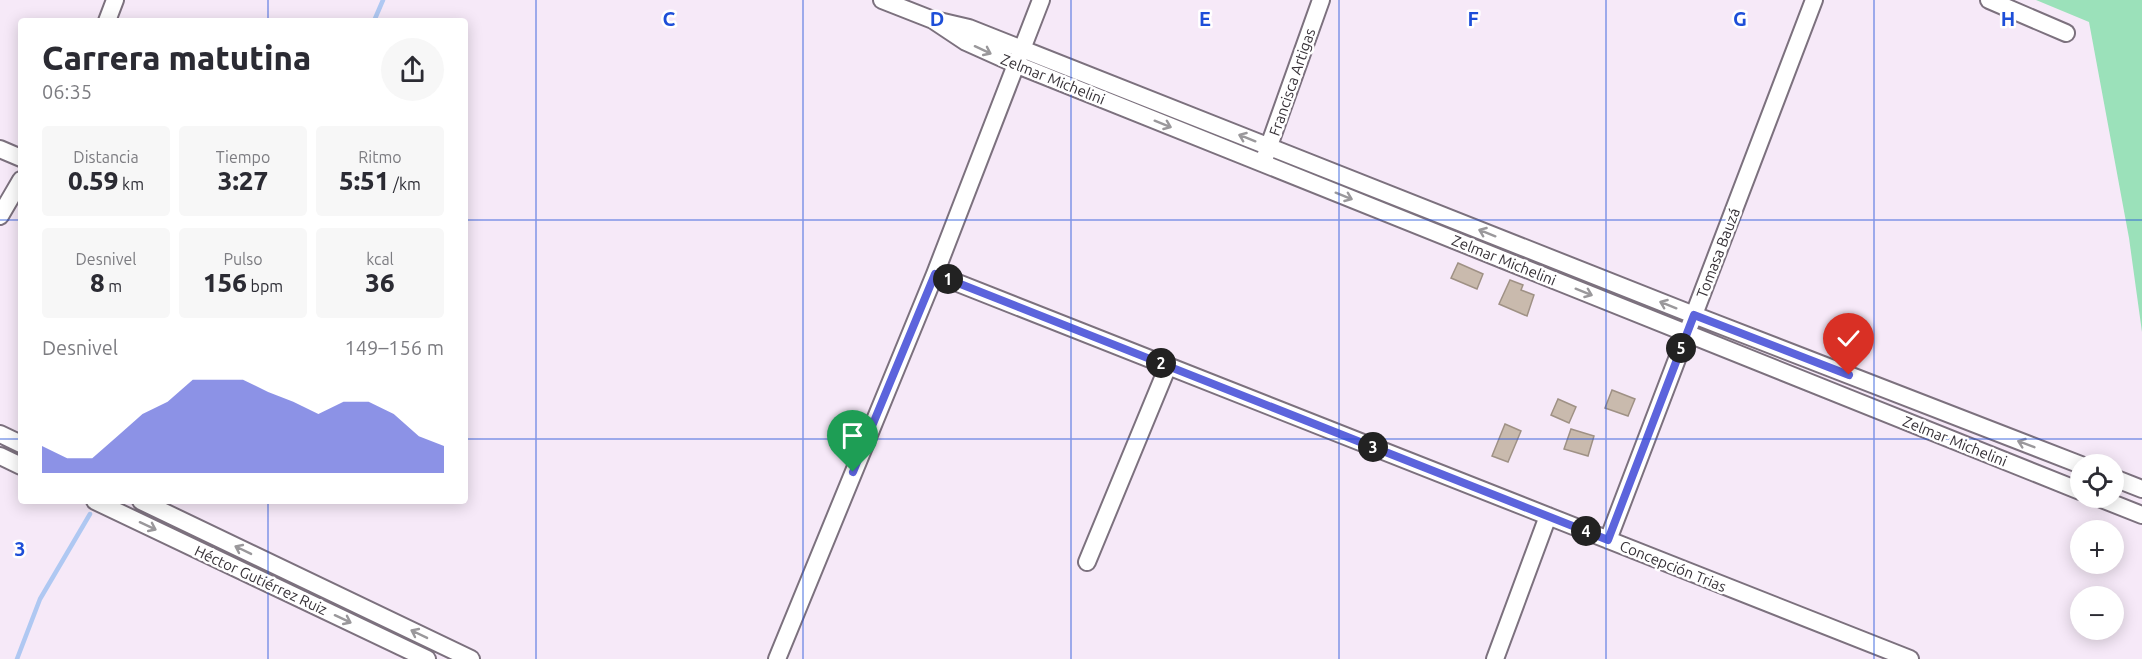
<!DOCTYPE html>
<html lang="es">
<meta charset="utf-8">
<style>
body{margin:0;font-family:Ubuntu,sans-serif;background:#f7f7f7;color:#2b2b33;height:100vh;display:flex;flex-direction:column;font-size:22px;white-space:nowrap}
*{box-sizing:border-box;margin:0}
p{font-size:20px;color:#7c7c81}
.icon{flex:none;width:33px;height:33px;fill:none;stroke:currentColor;stroke-width:2;stroke-linecap:round;stroke-linejoin:round}
.map{position:relative;flex:1;overflow:hidden}
.drawer{position:absolute;left:18px;top:18px;width:450px;height:486px;display:flex;flex-direction:column;background:#fff;border-radius:6px;box-shadow:0 3px 15px #0003}
.drawer>*{flex:none}
.controls{position:absolute;left:2070px;top:454px;display:grid;gap:12px}
.controls a{display:grid;place-items:center;width:54px;height:54px;border-radius:50%;background:#fff;box-shadow:0 3px 15px #0003;font-size:30px}
.pin{position:absolute;display:grid;place-items:center;width:51px;height:51px;color:#fff;margin:-62px -26px;border-radius:50% 50% 50% 0;rotate:-45deg;box-shadow:0 0 6px #0007}
.pin .icon{rotate:45deg}
.km{position:absolute;width:30px;height:30px;margin:-15px;border-radius:50%;background:#222;color:#fff;font-size:16px;line-height:30px;text-align:center}
.round{display:grid;place-items:center;flex:none;width:63px;height:63px;border-radius:32px;background:#f7f7f7}
.summary{display:flex;align-items:center;justify-content:space-between;height:102px;padding:0 24px}
h1{font-size:33px;font-weight:800;line-height:45px}
.figures{display:grid;grid-template-columns:repeat(3,1fr);gap:9px;height:102px;padding:6px 24px}
.figures div{display:grid;align-content:center;border-radius:6px;background:#f7f7f7;text-align:center}
.figures b{font-size:26px;font-weight:800}
.figures small{font-size:16px;font-weight:400}
.figures p{font-size:16px}
.chart{height:168px;padding:12px 24px}
.chart p{display:flex;justify-content:space-between}
.chart svg{width:100%;height:108px;margin-top:6px;fill:#5c64dc;opacity:.7}
.map>svg:first-child{display:block}
</style>
<div class="map">
<svg width="2142" height="659" viewBox="0 0 2142 659">
<rect width="100%" height="100%" fill="#f6e9f8"/>
<path fill="#9be1ba" d="M 2036,0 L 2142,0 L 2142,332 L 2129,238 L 2089,22 Z"/>
<g fill="none" stroke-linecap="round" stroke-linejoin="round">
<path stroke="#afc8f2" stroke-width="4.5" d="M 374,21 L 383,0
M 17,659 L 40,599 L 90,514"/>
</g>
<path fill="#c9baad" stroke="#9f9185" stroke-width="1.5" d="M 1458,263 L 1483,274 L 1477,289 L 1451,278 Z
M 1510,280 L 1523,285 L 1521,290 L 1534,295 L 1527,316 L 1499,304 Z
M 1612,390 L 1635,399 L 1628,416 L 1605,408 Z
M 1558,399 L 1576,407 L 1569,423 L 1551,415 Z
M 1505,424 L 1521,431 L 1508,462 L 1492,456 Z
M 1571,429 L 1594,436 L 1588,456 L 1564,449 Z"/>
<g fill="none" stroke-linecap="round" stroke-linejoin="round">
<defs>
<path id="minor" d="M 882,0 L 933,20 L 966,42 L 1015,64 L 2080,491
M 1989,0 L 2066,33
M 107,21 L 115,0
M 939,21 L 969,28 L 1694,315 L 2081,465
M 0,149 L 21,158
M 1265,157 L 1321,0
M 0,216 L 21,180
M 935,274 L 1910,659
M 0,434 L 21,444
M 0,456 L 21,466
M 2114,478 L 2142,489
M 2099,498 L 2142,515
M 95,501 L 427,659
M 141,501 L 471,659
M 1608,540 L 1814,0
M 1087,562 L 1168,366
M 777,659 L 935,274 L 1041,0
M 1495,659 L 1548,516"/>
</defs>
<use href="#minor" stroke="#7c717e" stroke-width="20"/>
<use href="#minor" stroke="#fff" stroke-width="16"/>
</g>
<defs><path id="oneway-shaft" d="M-6 0H5M1.5-3L5.5 0L1.5 3" fill="none" stroke-width="1.6" stroke-linecap="round" stroke-linejoin="round" transform="scale(1.5)"/></defs>
<g stroke="#9a989b">
<use href="#oneway-shaft" transform="translate(983 50) rotate(25)"/>
<use href="#oneway-shaft" transform="translate(1163 124) rotate(22)"/>
<use href="#oneway-shaft" transform="translate(1247 138) rotate(-158)"/>
<use href="#oneway-shaft" transform="translate(1344 196) rotate(22)"/>
<use href="#oneway-shaft" transform="translate(1487 233) rotate(-158)"/>
<use href="#oneway-shaft" transform="translate(1584 292) rotate(22)"/>
<use href="#oneway-shaft" transform="translate(1668 305) rotate(-158)"/>
<use href="#oneway-shaft" transform="translate(2026 444) rotate(-159)"/>
<use href="#oneway-shaft" transform="translate(148 526) rotate(25)"/>
<use href="#oneway-shaft" transform="translate(243 550) rotate(-154)"/>
<use href="#oneway-shaft" transform="translate(343 619) rotate(25)"/>
<use href="#oneway-shaft" transform="translate(419 634) rotate(-154)"/>
</g>
<g fill="none" stroke-linecap="round" stroke-linejoin="round">
<defs>
<path id="route" d="M 853,472 L 935,274 L 1608,540 L 1694,315 L 1849,375"/>
</defs>
<use href="#route" stroke="#fff" stroke-width="12"/>
<use href="#route" stroke="#5c64dc" stroke-width="8"/>
</g>
<path fill="none" stroke="#1d4ed8" stroke-width="1.5" stroke-opacity="0.55" d="M 268,0 L 268,21M 536,0 L 536,659M 803,0 L 803,659M 1071,0 L 1071,659M 1339,0 L 1339,659M 1606,0 L 1606,659M 1874,0 L 1874,659M 0,220 L 21,220M 465,220 L 2142,220M 0,439 L 21,439M 465,439 L 2142,439M 268,501 L 268,659"/>
<g text-anchor="middle" dominant-baseline="central" stroke-width="5" stroke-linejoin="round" paint-order="stroke">
<g font-size="15" fill="#363137" stroke="#fff">
<text transform="translate(1053 79) rotate(22)">Zelmar Michelini</text>
<text transform="translate(1292 82) rotate(-71)">Francisca Artigas</text>
<text transform="translate(1718 253) rotate(-69)">Tomasa Bauzá</text>
<text transform="translate(1504 260) rotate(22)">Zelmar Michelini</text>
<text transform="translate(1955 441) rotate(22)">Zelmar Michelini</text>
<text transform="translate(1673 566) rotate(22)">Concepción Trias</text>
<text transform="translate(261 580) rotate(25)">Héctor Gutiérrez Ruiz</text>
</g>
</g>
<g font-size="20" text-anchor="middle" font-weight="bold" fill="#1d4ed8" stroke="#fff" stroke-width="5" stroke-linejoin="round" paint-order="stroke">
<text x="669" y="26">C</text>
<text x="937" y="26">D</text>
<text x="1205" y="26">E</text>
<text x="1473" y="26">F</text>
<text x="1740" y="26">G</text>
<text x="2008" y="26">H</text>
<text x="20" y="556">3</text>
</g>
</svg>
<div class="controls">
<a><svg class="icon" aria-label="locate" viewBox="0 0 24 24"><circle cx="12" cy="12" r="6"/><path d="M12 2v4M12 18v4M2 12h4M18 12h4"/></svg></a>
<a>+</a>
<a>−</a>
</div>
<div class="pin" style="left:853px;top:472px;background:#1e9e55"><svg class="icon" aria-label="arrive" viewBox="0 0 24 24"><path d="M6 21V4h12l-3 4 3 4H6"/></svg></div>
<div class="pin" style="left:1849px;top:375px;background:#d93025"><svg class="icon" aria-label="check" viewBox="0 0 24 24"><path d="M5 12l5 5 9-10"/></svg></div>
<b class="km" style="left:948px;top:279px">1</b>
<b class="km" style="left:1161px;top:363px">2</b>
<b class="km" style="left:1373px;top:447px">3</b>
<b class="km" style="left:1586px;top:531px">4</b>
<b class="km" style="left:1681px;top:348px">5</b>
<section class="drawer">
<div class="summary"><div><h1>Carrera matutina</h1><p>06:35</p></div><a class="round"><svg class="icon" aria-label="share" viewBox="0 0 24 24"><path d="M12 15V3M7 8l5-5 5 5M5 13v7h14v-7"/></svg></a></div>
<div class="figures">
<div><p>Distancia</p><b>0.59<small> km</small></b></div>
<div><p>Tiempo</p><b>3:27</b></div>
<div><p>Ritmo</p><b>5:51<small> /km</small></b></div>
</div>
<div class="figures">
<div><p>Desnivel</p><b>8<small> m</small></b></div>
<div><p>Pulso</p><b>156<small> bpm</small></b></div>
<div><p>kcal</p><b>36</b></div>
</div>
<div class="chart"><p><span>Desnivel</span>149–156 m</p>
<svg viewBox="0 0 160 44" preserveAspectRatio="none"><path d="M0 44V33L10 38L20 38L30 29L40 20L50 15L60 6L70 6L80 6L90 11L100 15L110 20L120 15L130 15L140 20L150 29L160 33V44z"/></svg>
</div>
</section>
</div>
